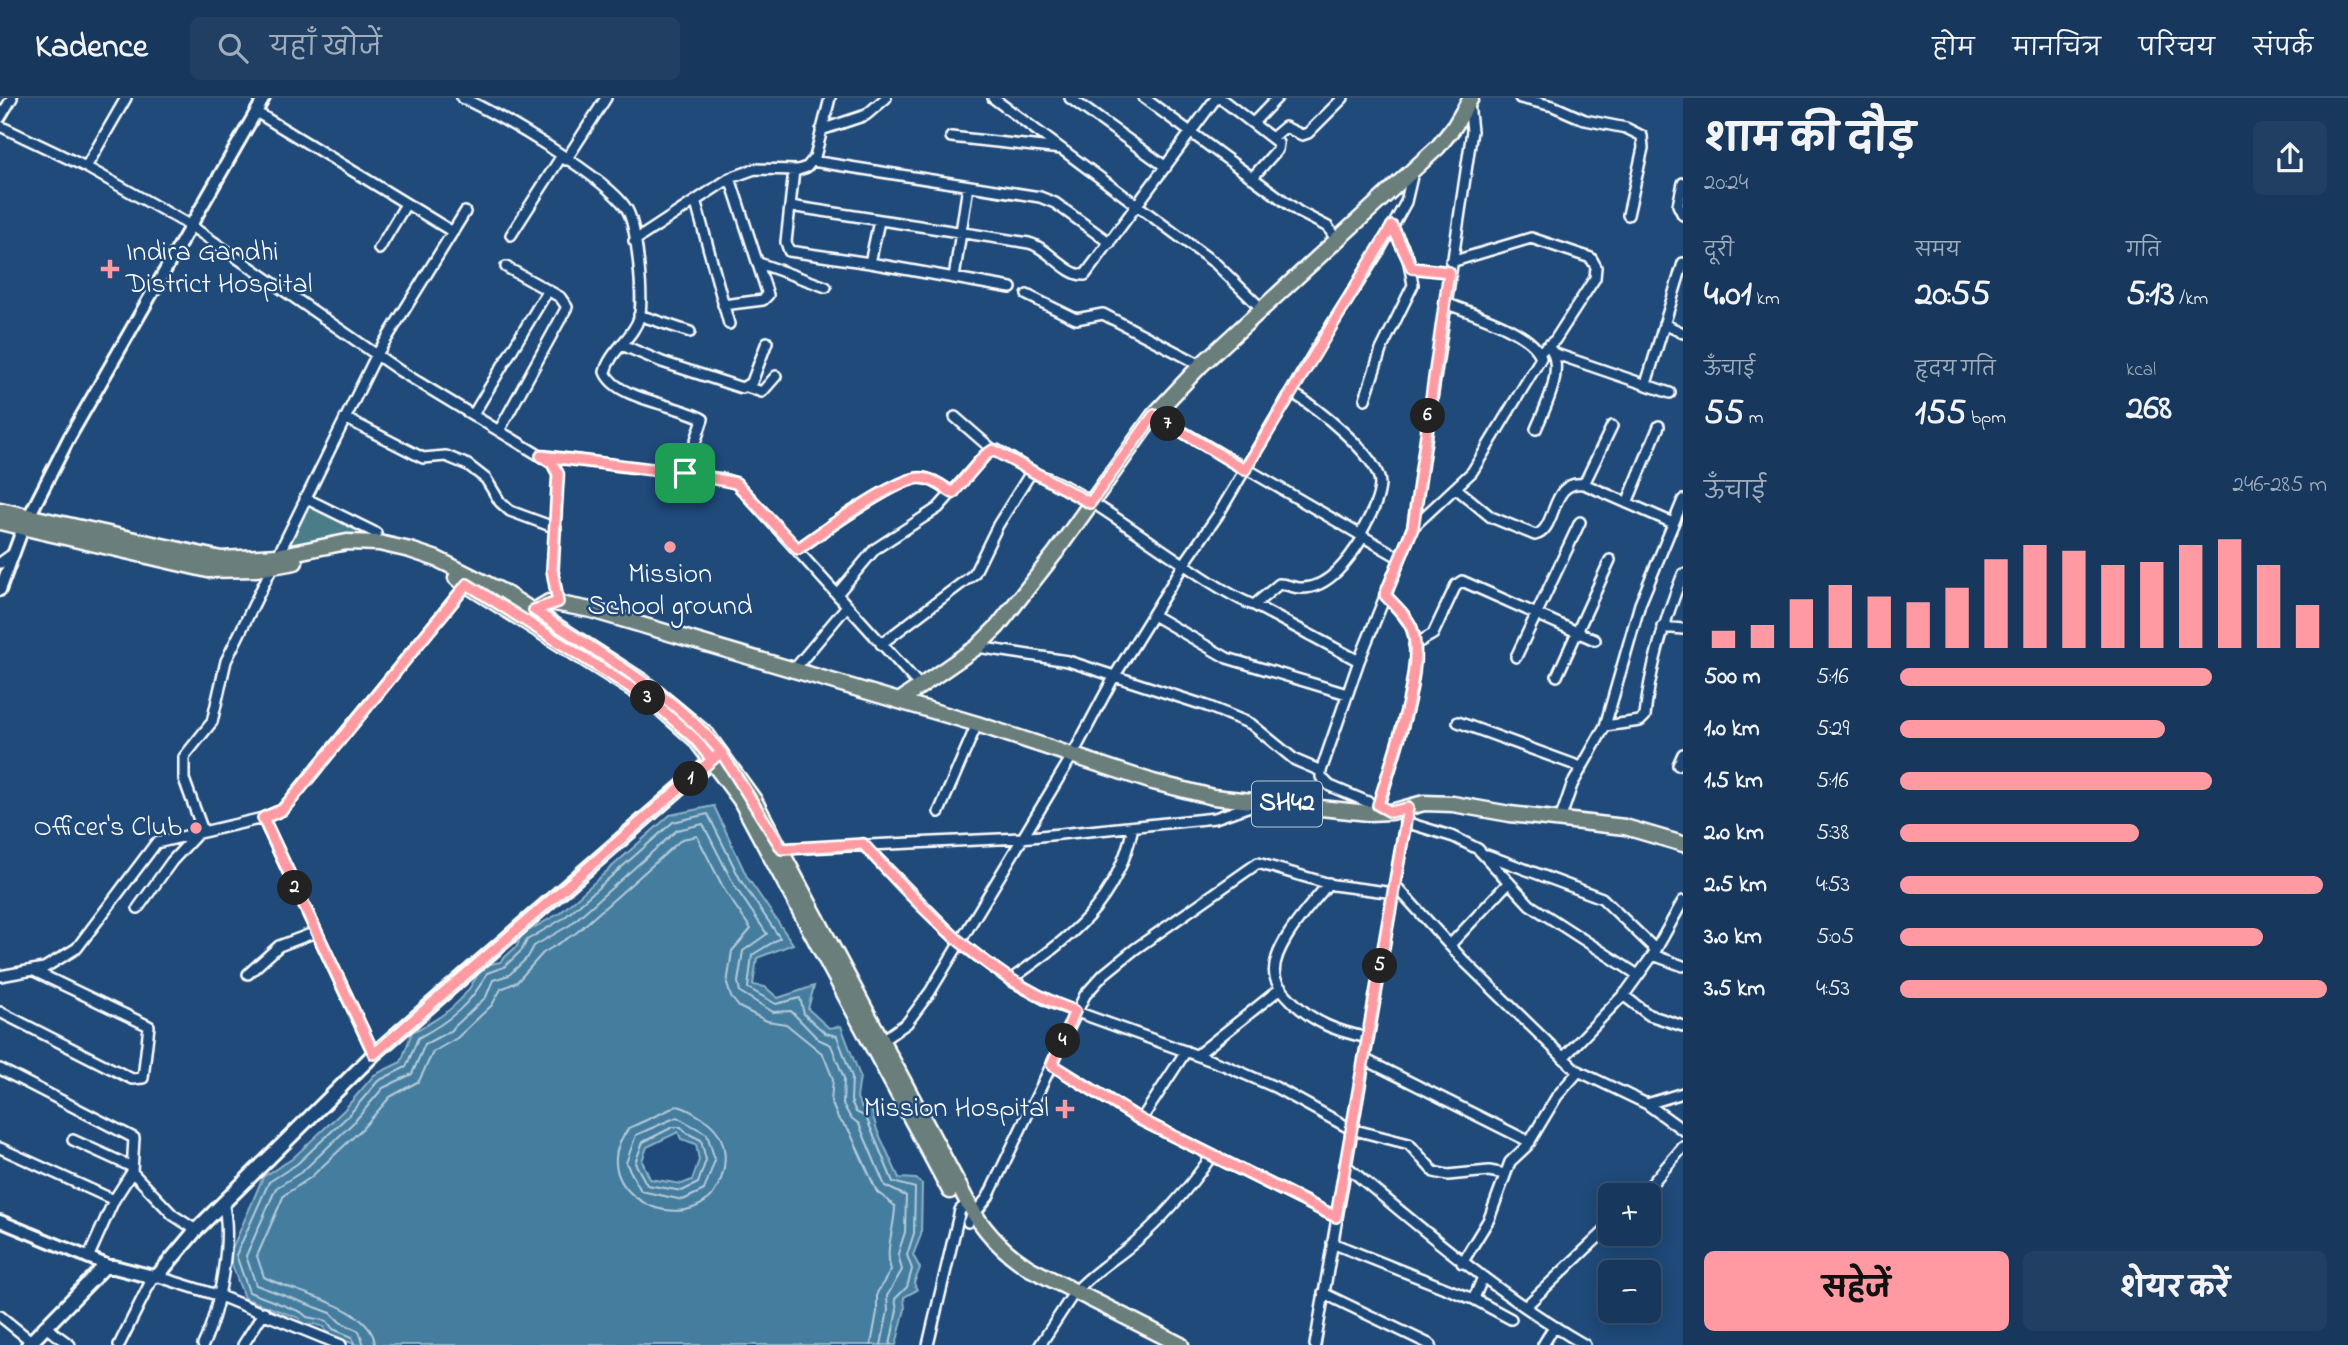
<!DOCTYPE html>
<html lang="hi">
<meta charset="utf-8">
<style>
body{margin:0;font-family:"Indie Flower","Playpen Sans Deva",sans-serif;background:#203f62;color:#f1f3f6;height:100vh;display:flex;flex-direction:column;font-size:26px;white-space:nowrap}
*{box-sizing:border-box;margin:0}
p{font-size:23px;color:#9eacbb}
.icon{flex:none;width:38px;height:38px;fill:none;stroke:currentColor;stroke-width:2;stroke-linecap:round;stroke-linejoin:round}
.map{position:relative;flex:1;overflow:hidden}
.drawer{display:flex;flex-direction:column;background:#17385c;width:665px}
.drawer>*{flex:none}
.fabs{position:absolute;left:1598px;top:1085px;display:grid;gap:14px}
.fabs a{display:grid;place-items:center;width:63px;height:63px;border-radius:10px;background:#17385c;box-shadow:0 4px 18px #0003,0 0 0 2px #365272;font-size:35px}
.pin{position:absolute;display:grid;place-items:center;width:60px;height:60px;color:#fff;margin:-30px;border-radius:14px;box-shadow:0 4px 10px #0006}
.km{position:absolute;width:35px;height:35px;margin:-18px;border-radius:50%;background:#222;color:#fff;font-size:19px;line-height:35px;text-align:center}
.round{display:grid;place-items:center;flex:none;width:74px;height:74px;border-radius:10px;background:#203f62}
.headline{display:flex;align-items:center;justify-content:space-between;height:119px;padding:0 21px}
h1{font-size:38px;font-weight:700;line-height:52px}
.stats{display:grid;grid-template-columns:repeat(3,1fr);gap:10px;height:119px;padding:7px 21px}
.stats div{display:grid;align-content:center}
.stats b{font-size:35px;font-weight:700}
.stats small{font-size:19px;font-weight:400}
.stats p{font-size:19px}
.chart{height:196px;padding:14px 21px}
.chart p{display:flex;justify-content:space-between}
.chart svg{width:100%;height:126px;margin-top:7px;stroke:#ff9aa2;stroke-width:6}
.primary-button{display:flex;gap:14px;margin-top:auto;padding:14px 21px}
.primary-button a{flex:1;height:80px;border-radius:10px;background:#ff9aa2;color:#111;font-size:28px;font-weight:700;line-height:80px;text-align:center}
.primary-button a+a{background:#203f62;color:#f1f3f6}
ul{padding:0 21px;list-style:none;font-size:23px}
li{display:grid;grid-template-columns:112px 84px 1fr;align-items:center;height:52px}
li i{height:18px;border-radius:9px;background:#ff9aa2}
header{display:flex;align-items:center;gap:42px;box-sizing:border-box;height:98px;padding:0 35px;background:#17385c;border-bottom:2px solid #365272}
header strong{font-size:33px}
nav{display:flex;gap:38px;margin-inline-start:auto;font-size:24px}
.search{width:490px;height:63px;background:#203f62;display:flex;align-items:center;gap:18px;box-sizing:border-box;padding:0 24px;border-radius:10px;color:#9eacbb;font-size:26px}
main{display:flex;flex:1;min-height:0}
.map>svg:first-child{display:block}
</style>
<header>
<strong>Kadence</strong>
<div class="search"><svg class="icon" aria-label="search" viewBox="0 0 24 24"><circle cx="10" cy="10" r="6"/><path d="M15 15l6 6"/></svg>यहाँ खोजें</div>
<nav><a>होम</a><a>मानचित्र</a><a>परिचय</a><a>संपर्क</a></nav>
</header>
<main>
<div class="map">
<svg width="1683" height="1247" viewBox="0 0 1683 1247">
<rect width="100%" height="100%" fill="#1f4a7a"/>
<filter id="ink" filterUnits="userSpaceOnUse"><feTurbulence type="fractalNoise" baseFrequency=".0143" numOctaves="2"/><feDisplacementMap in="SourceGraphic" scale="14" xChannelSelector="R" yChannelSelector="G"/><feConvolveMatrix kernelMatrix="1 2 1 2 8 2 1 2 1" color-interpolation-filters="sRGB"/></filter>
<g filter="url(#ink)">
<path fill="#4b7d88" stroke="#a5bec4" stroke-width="2" d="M 307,402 L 372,440 L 281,455 Z"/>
<path fill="#457d9f" stroke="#8fb1c5" stroke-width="2" fill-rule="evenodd" d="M 714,708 L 747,779 L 793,846 L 757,860 L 753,887 L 765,889 L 778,900 L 814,888 L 808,911 L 829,930 L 841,928 L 860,978 L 857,1000 L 862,1010 L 871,1010 L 877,1032 L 899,1080 L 916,1081 L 922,1086 L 921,1137 L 913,1157 L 920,1170 L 914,1185 L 917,1192 L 904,1199 L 905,1211 L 896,1247 L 357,1247 L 327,1236 L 324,1229 L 314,1226 L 302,1227 L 299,1220 L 244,1200 L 229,1158 L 263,1079 L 292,1061 L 344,1012 L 374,977 L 401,964 L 412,934 C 443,920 469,901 481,868 L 500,864 L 517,848 L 521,837 L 560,815 L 670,717 ZM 678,1034 L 681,1041 L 696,1046 L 699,1062 L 692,1082 L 682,1086 L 650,1081 L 642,1063 L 647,1049 Z"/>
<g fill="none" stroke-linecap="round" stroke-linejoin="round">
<path stroke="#b5cbd9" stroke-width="2" d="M 677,1008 C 688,1010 693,1015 702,1020 C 731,1037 730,1072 712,1098 C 669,1140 583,1085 629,1030 Z
M 677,1019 L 707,1036 L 715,1062 L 704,1092 L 683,1102 L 641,1093 L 626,1065 L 636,1037 Z
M 673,1029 L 681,1029 L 687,1035 L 701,1042 L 706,1062 L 698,1085 L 682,1093 L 647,1087 L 635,1065 L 643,1044 Z
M 355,1247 L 352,1239 L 333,1231 L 327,1223 L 307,1219 L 301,1214 L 249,1194 L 236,1157 L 269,1084 L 297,1066 L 349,1017 L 378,983 L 406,969 L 418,940 C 448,924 472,906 487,875 L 504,869 L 522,852 L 527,842 L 564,820 L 673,724 L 708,716 L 741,783 L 780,840 L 752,857 L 748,890 L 776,906 L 800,900 L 804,916 L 825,935 L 837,938 L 852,979 L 851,1003 L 856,1014 L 866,1019 L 893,1084 L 915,1090 L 914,1135 L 907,1157 L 912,1171 L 907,1189 L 895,1201 L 897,1212 L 890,1247
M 364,1247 L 359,1233 L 340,1224 L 331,1215 L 256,1187 L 246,1158 L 276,1090 L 303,1073 L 355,1023 L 383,990 L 412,976 L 425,946 L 450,933 L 486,899 L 493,882 L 509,877 L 528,859 L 534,848 L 570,827 L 677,732 L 703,726 L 734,787 L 767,836 L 743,853 L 738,884 L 740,894 L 773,914 L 791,913 L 818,941 L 831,947 L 844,980 L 843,1006 L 850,1019 L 859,1026 L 885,1088 L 906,1098 L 905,1134 L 898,1156 L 902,1172 L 887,1198 L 888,1213 L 881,1247
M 375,1247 C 373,1208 293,1195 264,1179 L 257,1158 L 284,1097 L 310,1080 L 363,1030 L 390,999 L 419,983 L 433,954 L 457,940 L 492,907 L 501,891 L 517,884 L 543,855 L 576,835 L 682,741 L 697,738 L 725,793 L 751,831 L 732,853 L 727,886 L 731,899 L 739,909 L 767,923 L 786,926 L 823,956 L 833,981 L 831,1003 L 838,1020 L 850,1034 L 877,1094 L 895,1108 C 895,1130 884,1151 891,1172 L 877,1195 L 877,1214 L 871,1247"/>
<defs>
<path id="minor" d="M 462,0 C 497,15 607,80 626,110 C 637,125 644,202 639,220 C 633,240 610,253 605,274 C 616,302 678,306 703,321 L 685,375
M 993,0 L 1216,166 L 1263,212
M 1070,0 L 1166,69
M 1144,0 L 1299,114 L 1328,129 L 1337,143
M 1220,0 L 1278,45 L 1277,52 L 1252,80
M 1520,0 L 1553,8 L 1585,22 L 1626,30 L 1642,38 L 1643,50 L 1628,117
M 256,14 L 453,134
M 0,20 L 12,0
M 1253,25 L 1277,0
M 0,28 L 86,69 L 191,128 L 400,273 L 552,365 L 558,376 L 553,472 L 558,504
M 821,32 L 866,17 L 886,0
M 951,39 L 1061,51
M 1272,40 L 1285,29 L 1302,37 L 1308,35 L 1343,0
M 566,62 L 606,0
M 812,63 L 1040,99 L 1055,105 L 1110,145
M 86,69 L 126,0
M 794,72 L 786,144 L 789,153 L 870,165 L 879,123
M 1683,85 L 1678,107 L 1683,117
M 696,105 L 729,226
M 790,108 L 1029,145 C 1049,150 1066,178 1085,177 L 1216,0
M 511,137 L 561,59
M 634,143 L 730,80 L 755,71 L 798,72 L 807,69 L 815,59 L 830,0
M 379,151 L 406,106
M 1451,164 L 1531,140 L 1591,160 L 1596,169 L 1595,180 L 1555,242 L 1540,254
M 759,165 L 826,189
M 870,165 L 1011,190
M 1412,170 L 1449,174
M 954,180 L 968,88
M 1027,197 L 1076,221 L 1103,216 L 1201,267
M 723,207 L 763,202 L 768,197 L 730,80
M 639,217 L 690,234
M 1664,226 L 1683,235
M 622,247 L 662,264 L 742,290 L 752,284 L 767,244
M 1553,255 L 1670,295
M 1646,286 L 1683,165
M 747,289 L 762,294 L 776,278
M 1291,294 C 1314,308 1380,358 1380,386 C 1379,405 1368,421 1360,437
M 1365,301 L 1381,252 L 1413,187 L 1408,159 L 1392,128
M 473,317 L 548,192
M 1154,317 L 1400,460
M 955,319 L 993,352
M 345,320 L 423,360 L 446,358 L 468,367 L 486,381 L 500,404 L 510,413 L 556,430
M 1536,331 C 1545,310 1563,276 1552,253
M 499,333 L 567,209 L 560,199 L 506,169
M 545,358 L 723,381 L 736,385 L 920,588
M 1584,386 L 1612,328
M 1457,391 L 1491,419 L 1535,437 C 1558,432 1549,381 1584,386 L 1673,425
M 305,400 L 376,435
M 1627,405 L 1659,328
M 1413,429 L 1472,374 L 1541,260 C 1535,234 1468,214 1445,205
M 798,451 C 821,435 894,382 919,380 C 931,379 943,389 953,395
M 0,465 L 14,455
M 837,496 L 875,451 L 938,410 L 989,353 L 997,352 L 1035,375
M 1254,507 L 1359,563
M 1153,517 L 1227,560 L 1347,596
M 1662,529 L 1683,531
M 881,546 L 974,476 L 998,427 L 1030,376 C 1064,372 1207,492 1254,507 L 1279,486 C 1287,486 1293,490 1301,490 C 1329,491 1350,460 1363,439
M 1414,547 L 1433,536 L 1456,487 L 1462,483 L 1595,542
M 977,549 L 1068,563 L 1207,608 L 1251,626 L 1295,662 L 1321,673
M 1516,559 L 1580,424
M 792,574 L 847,508
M 1557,578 L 1610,462
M 1458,624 L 1581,669
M 1605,628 L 1640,623 L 1645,618 C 1650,568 1664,523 1683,476
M 1678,667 L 1683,656
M 1379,707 C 1391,666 1426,570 1412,531 C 1407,518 1394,507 1385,497
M 1389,713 L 1330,688 L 1321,679 L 1321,673 L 1359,563 L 1413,429 L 1472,33 L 1469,5
M 939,714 L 977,626
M 263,720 L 374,956
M 1560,722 L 1572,687 L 1605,628 L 1640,506 L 1683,402
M 1405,724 L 1454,739 L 1478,751 L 1530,807 L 1638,877
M 203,733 L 184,681 L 184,659 L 212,624 L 226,563 L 376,258 L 465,114
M 863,746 L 959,844 L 1010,882 L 1052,905 L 1226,968 L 1275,989 L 1351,1031 L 1409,1046 L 1434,1074 L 1448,1077 L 1489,1073 L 1505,1076
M 782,751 L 1021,740 L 1215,720 L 1259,705
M 1487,757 L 1602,800 L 1656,852
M 1329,785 C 1313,805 1265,854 1276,882 C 1279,890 1286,897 1292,903 C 1315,926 1337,933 1368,940
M 1395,787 L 1463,862 L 1576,972 L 1647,1006 L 1683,1032
M 138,810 L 172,763 L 198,735
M 1450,847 L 1509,784
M 1653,857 L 1683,868
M 248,876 L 279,848 L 316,834
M 0,878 L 44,870 L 77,850 L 156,745 L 263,720 L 282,712 L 468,485
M 1010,882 C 1072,838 1116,807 1133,729
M 1623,897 L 1649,917 L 1683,928
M 0,914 L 132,981 L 143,980 L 149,928 L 34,873
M 880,944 L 907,925 L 930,894 L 1072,658 L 1114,579 L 1184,466 L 1218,417 L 1321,243 L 1379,153 L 1406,104 L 1413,74
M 1197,957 L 1281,890
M 1563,960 L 1627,893 L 1653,857 L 1683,803
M 1364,961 L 1530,1044
M 1053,967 L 1141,1022 L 1336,1119
M 0,971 L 134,1040 L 132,1074 L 173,1117 L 196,1132
M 1647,1006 L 1683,995
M 1141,1022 L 1186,953
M 73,1042 L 132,1069
M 0,1050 L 114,1102
M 1345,1067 C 1422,1131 1498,1197 1585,1247
M 1642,1097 L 1683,1049
M 968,1124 L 988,1099 L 1085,897 L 1104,876 L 1135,851 L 1258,765 L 1333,787 L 1394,795
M 1332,1145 L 1470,1200 L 1475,1198 L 1483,1179
M 88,1160 L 114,1102 L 132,1074
M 1462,1165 L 1489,1121 L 1510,1064 L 1527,1048 L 1557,998 L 1579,973
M 156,1178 L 220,1198 L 341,1247
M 1075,1194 C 1093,1174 1114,1162 1134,1145 C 1164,1120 1188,1091 1211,1059
M 1323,1195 L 1431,1247
M 1472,1200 L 1511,1221
M 1525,1209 L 1610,1128
M 0,1218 L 31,1243
M 44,1228 L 70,1247
M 119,1247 L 153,1179
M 203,1247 C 219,1213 233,1141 223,1105
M 243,1247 L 264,1214
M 928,1247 L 960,1112 L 968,1105
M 1040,1247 L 1070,1201
M 1315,1247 L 1408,710
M 1543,1247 L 1554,1229"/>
<path id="tertiary" d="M 0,492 L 23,430 L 69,340 L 264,0
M 0,1123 L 109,1168"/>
<path id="secondary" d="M 28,1247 L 104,1169 L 114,1169 L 153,1179 L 159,1176 L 196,1132 L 374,956 L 718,657"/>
<path id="primary" d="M 0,412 L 221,461 L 277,458 L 347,444 L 379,445 L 410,452 L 437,461 L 503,494 L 643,584 L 707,637 L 754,702 L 968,1105 C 983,1132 1002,1153 1029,1170 L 1181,1247
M 0,424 L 208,472 L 256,471 L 295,464
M 456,480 L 652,603 L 695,641 L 740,701 L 950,1093
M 527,517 L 549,504 L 591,512 L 977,626 L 1153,684 L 1213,699 L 1369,715 L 1391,714 L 1424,705 L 1453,706 L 1510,716 L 1625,729 L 1683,746
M 899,603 L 977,549 L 998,528 L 1056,454 L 1154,317 L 1201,267 L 1438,49 L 1454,29 L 1471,0"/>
</defs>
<use href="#minor" stroke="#fff" stroke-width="14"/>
<use href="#tertiary" stroke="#fff" stroke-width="16"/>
<use href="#secondary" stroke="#fff" stroke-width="18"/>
<use href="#primary" stroke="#fff" stroke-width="19"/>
<use href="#minor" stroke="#1f4a7a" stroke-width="9"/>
<use href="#tertiary" stroke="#1f4a7a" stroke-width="10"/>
<use href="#secondary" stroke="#1f4a7a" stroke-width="12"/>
<use href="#primary" stroke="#6b7f7c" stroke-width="14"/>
</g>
</g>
<g fill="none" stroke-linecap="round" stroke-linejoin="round" filter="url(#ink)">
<defs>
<path id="route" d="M 685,375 L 541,358 L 552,365 L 558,376 L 552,472 L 558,504 L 534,512 C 598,556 671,593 721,654 L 374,956 L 263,720 L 282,712 L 292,701 L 467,486 L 652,603 L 695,641 L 712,662 L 721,654 L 782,751 L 863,746 C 924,813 988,882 1075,913 L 1052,967 L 1141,1022 L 1336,1119 L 1408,710 L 1391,714 L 1378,707 C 1390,667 1426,569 1412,531 C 1407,518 1394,507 1385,497 L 1413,429 L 1449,174 L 1412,170 L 1392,128 L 1245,372 L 1154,317 L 1090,405 L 993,352 L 984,358 L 953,395 C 943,389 931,379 919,380 C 895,381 820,435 798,451 L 736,385 L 685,375"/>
</defs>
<use href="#route" stroke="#fff" stroke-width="14"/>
<use href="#route" stroke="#ff9aa2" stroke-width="9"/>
</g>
<g fill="#ff9aa2" stroke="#1f4a7a" stroke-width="2.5">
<path d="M106.5 160.5h7v7h7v7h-7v7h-7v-7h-7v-7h7z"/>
<circle cx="670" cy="449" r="7"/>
<circle cx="196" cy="730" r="7"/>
<path d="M1061.5 1000.5h7v7h7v7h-7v7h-7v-7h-7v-7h7z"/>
</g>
<g text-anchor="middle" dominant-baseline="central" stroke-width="5" stroke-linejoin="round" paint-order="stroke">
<rect fill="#1f4a7a" stroke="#bcc9d7" stroke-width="2" x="1252" y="683.5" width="70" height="45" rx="5"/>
<g font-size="26" font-weight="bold" fill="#fff">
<text x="1287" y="706">SH42</text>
</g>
<g font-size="28" fill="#fff" stroke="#1f4a7a" text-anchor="end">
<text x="126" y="155" text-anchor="start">Indira Gandhi<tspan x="126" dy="32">District Hospital</tspan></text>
<text x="670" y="477" text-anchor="middle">Mission<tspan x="670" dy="32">School ground</tspan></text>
<text x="182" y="730">Officer's Club</text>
<text x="1049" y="1011">Mission Hospital</text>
</g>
</g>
</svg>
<div class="fabs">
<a>+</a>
<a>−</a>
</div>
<div class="pin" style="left:685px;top:375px;background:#1e9e55"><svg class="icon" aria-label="arrive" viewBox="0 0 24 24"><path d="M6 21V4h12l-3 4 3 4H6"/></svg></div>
<b class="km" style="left:691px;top:681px">1</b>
<b class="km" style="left:295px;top:790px">2</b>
<b class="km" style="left:648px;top:600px">3</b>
<b class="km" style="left:1063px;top:943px">4</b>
<b class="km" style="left:1380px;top:868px">5</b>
<b class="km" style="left:1428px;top:318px">6</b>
<b class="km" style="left:1168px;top:326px">7</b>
</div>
<section class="drawer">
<div class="headline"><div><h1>शाम की दौड़</h1><p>20:24</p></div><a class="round"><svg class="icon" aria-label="share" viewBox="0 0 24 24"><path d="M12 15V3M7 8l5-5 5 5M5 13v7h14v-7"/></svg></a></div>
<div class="stats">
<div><p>दूरी</p><b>4.01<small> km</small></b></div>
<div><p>समय</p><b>20:55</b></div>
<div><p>गति</p><b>5:13<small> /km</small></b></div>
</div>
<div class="stats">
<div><p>ऊँचाई</p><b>55<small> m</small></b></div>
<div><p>हृदय गति</p><b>155<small> bpm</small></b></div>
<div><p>kcal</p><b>268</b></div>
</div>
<div class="chart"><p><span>ऊँचाई</span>246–285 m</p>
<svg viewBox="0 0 160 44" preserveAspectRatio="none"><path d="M5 44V38M15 44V36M25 44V27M35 44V22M45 44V26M55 44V28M65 44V23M75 44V13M85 44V8M95 44V10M105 44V15M115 44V14M125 44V8M135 44V6M145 44V15M155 44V29"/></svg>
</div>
<ul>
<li><b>500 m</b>5:16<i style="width:73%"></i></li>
<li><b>1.0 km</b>5:29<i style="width:62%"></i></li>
<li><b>1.5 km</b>5:16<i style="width:73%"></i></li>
<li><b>2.0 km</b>5:38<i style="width:56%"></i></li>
<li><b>2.5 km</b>4:53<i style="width:99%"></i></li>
<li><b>3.0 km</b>5:05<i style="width:85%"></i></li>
<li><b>3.5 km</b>4:53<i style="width:100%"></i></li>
</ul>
<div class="primary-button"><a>सहेजें</a><a>शेयर करें</a></div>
</section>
</main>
